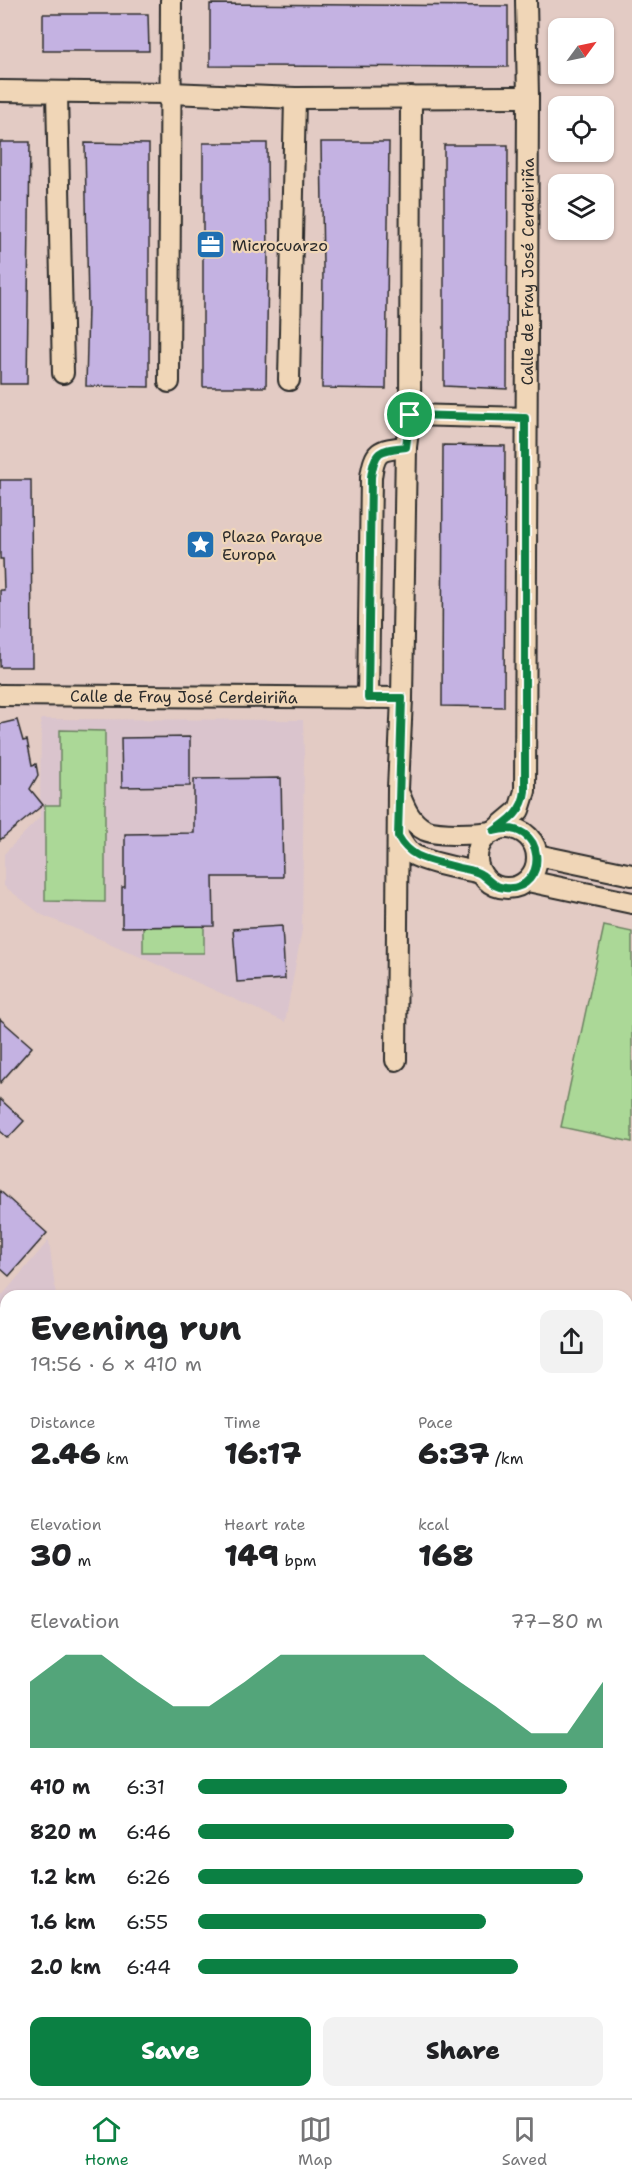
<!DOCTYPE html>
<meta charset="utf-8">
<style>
body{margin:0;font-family:"Shantell Sans",sans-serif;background:#f2f2f2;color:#202124;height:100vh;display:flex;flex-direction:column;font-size:22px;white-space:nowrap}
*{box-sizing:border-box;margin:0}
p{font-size:20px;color:#757577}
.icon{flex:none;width:33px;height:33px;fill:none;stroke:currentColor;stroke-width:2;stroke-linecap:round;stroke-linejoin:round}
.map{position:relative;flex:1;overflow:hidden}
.details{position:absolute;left:0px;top:1290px;width:633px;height:808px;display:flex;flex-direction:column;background:#fff;border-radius:18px 18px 0 0;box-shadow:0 2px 4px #0004}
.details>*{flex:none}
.needle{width:39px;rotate:57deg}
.tools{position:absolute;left:548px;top:18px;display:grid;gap:12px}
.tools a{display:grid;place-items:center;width:66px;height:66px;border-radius:12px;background:#fff;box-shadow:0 2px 4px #0004;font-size:30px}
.pin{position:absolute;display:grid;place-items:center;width:51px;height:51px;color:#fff;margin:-26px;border:3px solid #fff;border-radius:50%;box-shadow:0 2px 6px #0007}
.round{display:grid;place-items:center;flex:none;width:63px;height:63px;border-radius:12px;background:#f2f2f2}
.head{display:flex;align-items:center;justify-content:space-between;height:102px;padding:0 30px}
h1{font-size:33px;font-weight:800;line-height:45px}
.figures{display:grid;grid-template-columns:repeat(3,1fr);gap:9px;height:102px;padding:6px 30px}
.figures div{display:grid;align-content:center}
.figures b{font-size:30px;font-weight:800}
.figures small{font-size:16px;font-weight:400}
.figures p{font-size:16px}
.chart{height:168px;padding:12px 30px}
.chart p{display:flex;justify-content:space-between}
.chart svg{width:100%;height:108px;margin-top:6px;fill:#0b8043;opacity:.7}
.button{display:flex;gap:12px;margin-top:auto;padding:12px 30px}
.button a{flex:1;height:69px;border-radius:12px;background:#0b8043;color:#fff;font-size:24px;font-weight:800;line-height:69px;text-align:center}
.button a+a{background:#f2f2f2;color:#202124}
ul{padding:0 30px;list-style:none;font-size:20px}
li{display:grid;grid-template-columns:96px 72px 1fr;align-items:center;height:45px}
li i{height:15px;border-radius:8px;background:#0b8043}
.tabs{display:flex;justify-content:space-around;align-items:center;height:84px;border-top:2px solid #e0e0e0;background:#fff;font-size:16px;color:#757577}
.tabs a{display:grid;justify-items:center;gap:3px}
.tabs .on{color:#0b8043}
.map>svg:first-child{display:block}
</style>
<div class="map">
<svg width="632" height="2098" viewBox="0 0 632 2098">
<rect width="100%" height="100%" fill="#e3cbc4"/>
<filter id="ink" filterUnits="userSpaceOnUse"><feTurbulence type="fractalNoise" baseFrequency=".0167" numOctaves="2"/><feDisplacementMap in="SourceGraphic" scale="12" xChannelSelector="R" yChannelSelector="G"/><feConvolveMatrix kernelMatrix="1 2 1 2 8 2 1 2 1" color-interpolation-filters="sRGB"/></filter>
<g filter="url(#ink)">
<path fill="#dac4cd" d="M 41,719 L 303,720 L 304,757 L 302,930 L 285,1022 L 107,942 L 42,915 L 4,886 L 4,854 L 40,817 Z
M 49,1240 L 56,1296 L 6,1296 L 6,1540 L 0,1547 L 0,1298 Z"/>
<path fill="#abd897" stroke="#6b8261" stroke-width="1.5" d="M 60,730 L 105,731 L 105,902 L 45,901 L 45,805 L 60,805 Z
M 204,926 L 204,953 L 143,953 L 143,927 Z
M 604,926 L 632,932 L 632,1142 L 561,1127 Z
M 627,1626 L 632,1628 L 632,2098 L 606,2098 L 600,2093 L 627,2092 Z
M 0,1682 L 6,1687 L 6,1939 L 0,1946 Z
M 107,2093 L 255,2093 L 250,2098 L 113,2098 Z"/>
<path fill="#c4b2e2" stroke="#2b2b2b" stroke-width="1.5" d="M 210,4 L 508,6 L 508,67 L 210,66 Z
M 43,14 L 148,14 L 149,51 L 43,51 Z
M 0,142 L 30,142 L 27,384 L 0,384 Z
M 321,142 L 389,142 L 386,389 L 322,388 L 323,266 Z
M 85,143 L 149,144 L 149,387 L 86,386 L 88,307 Z
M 203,143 L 267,143 L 268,266 L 266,387 L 203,387 Z
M 444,145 L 508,145 L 507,389 L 444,386 Z
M 443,445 L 505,446 L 504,707 L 442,706 Z
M 0,480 L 31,480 L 32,667 L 0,667 L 0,590 L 4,590 L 3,559 L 0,559 Z
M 17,720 L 23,741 L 27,740 L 32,765 L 36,764 L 38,775 L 30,789 L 43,805 L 0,840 L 0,724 Z
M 190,737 L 190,786 L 122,787 L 121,738 Z
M 281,778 L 283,877 L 213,877 L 214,926 L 122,927 L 122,887 L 125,887 L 125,834 L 194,833 L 194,779 Z
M 282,926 L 285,979 L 237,982 L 233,929 Z
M 0,1019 L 32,1047 L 0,1083 Z
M 0,1099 L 24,1121 L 8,1138 L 0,1131 Z
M 0,1191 L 47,1233 L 9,1276 L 0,1268 Z"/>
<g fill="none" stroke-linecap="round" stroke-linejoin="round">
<defs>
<g id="minor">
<path d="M 0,91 L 170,93 L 295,98 L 528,97"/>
<path d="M 57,93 L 63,373"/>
<path d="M 289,380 L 295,98"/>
<path d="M 169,382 L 171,0"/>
<path d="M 410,415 L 526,418"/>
<path id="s1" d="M 0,695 L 402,698 L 398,789 L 396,1060"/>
<path d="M 368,698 L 371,477 C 375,449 380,450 406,447"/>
<path d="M 402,698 L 406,447 L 410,415 L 411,97"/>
<path d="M 400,796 C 405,809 411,823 425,830 C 440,836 477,834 493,832"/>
<circle cx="507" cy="858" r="30"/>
<path id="s2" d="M 494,831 L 519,810 L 525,791 L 528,97 L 526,0"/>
<path d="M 398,835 C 402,842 406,849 412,854 C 427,863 463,869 481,873"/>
<path d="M 537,855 L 632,875"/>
<path d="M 528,881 L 632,903"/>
<path d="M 0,1625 L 6,1630"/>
<path d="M 0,2006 L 6,2000"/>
<path d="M 527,2092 L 534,2098"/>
</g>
</defs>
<use href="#minor" stroke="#2b2b2b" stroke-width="24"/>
<use href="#minor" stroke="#f0d6b7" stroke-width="20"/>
</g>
</g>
<g fill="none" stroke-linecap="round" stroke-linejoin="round" filter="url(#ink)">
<defs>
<path id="route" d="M 410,415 L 525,418 L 525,791 C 523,811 510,820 494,831 C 547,816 550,892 505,888 C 493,887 490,881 482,875 C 476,870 463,869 456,867 C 431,860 411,860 398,836 L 402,698 L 368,698 L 371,477 C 375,449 380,450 406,447 Z"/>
</defs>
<use href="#route" stroke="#fff" stroke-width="12"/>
<use href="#route" stroke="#0b8043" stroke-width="8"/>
</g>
<defs>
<symbol id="office-square" viewBox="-11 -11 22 22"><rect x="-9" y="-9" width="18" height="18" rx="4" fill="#1f6fb2" stroke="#f0d6b7"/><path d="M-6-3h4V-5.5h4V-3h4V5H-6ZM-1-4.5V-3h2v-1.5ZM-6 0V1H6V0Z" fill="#fff"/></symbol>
<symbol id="sight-square" viewBox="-11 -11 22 22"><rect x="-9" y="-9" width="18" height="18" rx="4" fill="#1f6fb2" stroke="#f0d6b7"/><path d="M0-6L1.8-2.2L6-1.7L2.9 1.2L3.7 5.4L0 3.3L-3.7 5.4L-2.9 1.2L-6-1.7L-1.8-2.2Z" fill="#fff"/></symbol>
</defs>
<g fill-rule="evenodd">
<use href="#office-square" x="194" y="228" width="33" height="33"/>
<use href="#sight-square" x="184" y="528" width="33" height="33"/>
</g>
<g text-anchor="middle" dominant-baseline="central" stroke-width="4.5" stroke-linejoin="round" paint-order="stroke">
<g font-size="16" fill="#2b2b2b" stroke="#f0d6b7" text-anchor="start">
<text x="232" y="245">Microcuarzo</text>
<text x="222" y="536">Plaza Parque<tspan x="222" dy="18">Europa</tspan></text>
</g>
<g font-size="16" fill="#2b2b2b" stroke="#f0d6b7">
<text stroke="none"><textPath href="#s2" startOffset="572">Calle de Fray José Cerdeiriña</textPath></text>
<text stroke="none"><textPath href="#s1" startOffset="184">Calle de Fray José Cerdeiriña</textPath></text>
</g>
</g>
</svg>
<div class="tools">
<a><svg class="needle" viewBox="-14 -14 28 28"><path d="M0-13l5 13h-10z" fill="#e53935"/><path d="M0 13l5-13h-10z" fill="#757577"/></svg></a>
<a><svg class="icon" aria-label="locate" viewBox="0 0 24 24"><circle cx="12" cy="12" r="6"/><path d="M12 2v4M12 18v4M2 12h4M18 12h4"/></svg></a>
<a><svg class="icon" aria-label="layers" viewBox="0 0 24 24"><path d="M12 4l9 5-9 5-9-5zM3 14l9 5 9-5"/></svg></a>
</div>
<div class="pin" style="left:410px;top:415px;background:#1e9e55"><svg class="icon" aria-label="arrive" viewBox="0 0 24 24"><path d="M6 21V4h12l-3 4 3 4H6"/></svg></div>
<section class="details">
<div class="head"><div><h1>Evening run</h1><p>19:56 · 6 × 410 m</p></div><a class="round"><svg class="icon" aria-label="share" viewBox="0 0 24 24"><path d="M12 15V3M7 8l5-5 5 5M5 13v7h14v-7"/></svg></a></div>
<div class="figures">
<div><p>Distance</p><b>2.46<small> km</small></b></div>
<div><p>Time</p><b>16:17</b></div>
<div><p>Pace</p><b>6:37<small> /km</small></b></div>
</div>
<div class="figures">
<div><p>Elevation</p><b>30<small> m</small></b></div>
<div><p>Heart rate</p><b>149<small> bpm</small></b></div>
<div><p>kcal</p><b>168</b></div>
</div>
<div class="chart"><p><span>Elevation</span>77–80 m</p>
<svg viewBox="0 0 160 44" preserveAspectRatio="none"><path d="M0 44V17L10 6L20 6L30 17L40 27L50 27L60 17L70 6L80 6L90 6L100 6L110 6L120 17L130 27L140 38L150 38L160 17V44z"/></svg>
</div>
<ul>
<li><b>410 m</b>6:31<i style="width:91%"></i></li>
<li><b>820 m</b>6:46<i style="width:78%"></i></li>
<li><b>1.2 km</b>6:26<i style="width:95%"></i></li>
<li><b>1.6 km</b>6:55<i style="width:71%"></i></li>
<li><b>2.0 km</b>6:44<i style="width:79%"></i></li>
</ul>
<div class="button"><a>Save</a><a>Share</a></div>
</section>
</div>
<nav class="tabs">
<a class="on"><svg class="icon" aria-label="home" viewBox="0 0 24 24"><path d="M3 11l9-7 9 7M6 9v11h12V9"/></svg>Home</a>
<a><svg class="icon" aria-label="map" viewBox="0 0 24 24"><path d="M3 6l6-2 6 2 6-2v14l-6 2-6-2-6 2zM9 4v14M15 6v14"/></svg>Map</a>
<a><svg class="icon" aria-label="saved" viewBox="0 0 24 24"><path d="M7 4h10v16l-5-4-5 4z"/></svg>Saved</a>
</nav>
